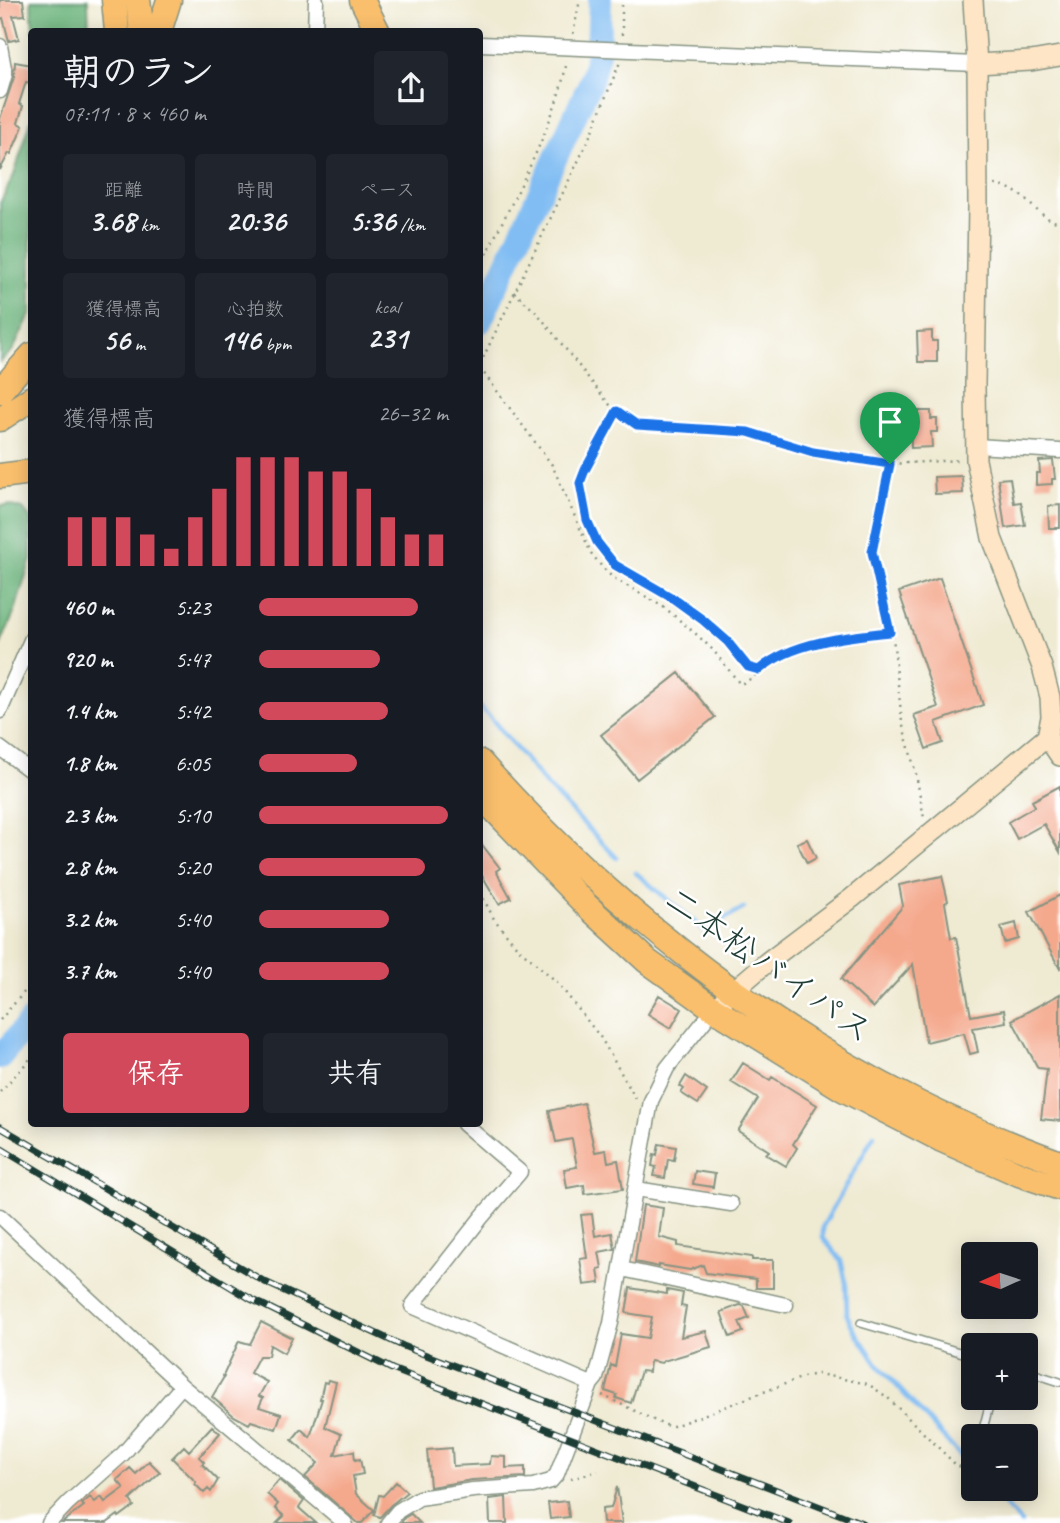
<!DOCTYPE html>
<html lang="ja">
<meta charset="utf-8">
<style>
body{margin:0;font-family:Caveat,"Klee One",sans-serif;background:#20242c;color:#f1f3f6;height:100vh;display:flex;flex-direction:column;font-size:26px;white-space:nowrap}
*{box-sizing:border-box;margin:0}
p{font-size:23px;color:#9ea1a6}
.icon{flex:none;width:38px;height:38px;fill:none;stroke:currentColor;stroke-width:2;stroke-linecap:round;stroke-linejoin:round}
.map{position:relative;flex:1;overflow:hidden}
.drawer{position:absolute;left:28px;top:28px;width:455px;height:1099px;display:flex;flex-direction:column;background:#171b24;border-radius:7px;box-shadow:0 4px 18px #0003}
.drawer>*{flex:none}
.needle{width:46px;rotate:267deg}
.fabs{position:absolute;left:961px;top:1242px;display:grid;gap:14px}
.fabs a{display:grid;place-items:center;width:77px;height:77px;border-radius:7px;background:#171b24;box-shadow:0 4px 18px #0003;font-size:35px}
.pin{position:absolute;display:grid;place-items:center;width:60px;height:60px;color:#fff;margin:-72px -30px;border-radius:50% 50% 50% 0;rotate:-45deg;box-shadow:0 0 7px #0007}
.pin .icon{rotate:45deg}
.round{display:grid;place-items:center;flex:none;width:74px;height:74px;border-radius:7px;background:#20242c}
.head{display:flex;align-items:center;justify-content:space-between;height:119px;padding:0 35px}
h1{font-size:38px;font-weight:700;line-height:52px}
.figures{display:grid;grid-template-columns:repeat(3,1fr);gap:10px;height:119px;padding:7px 35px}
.figures div{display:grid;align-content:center;border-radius:7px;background:#20242c;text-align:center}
.figures b{font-size:30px;font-weight:700}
.figures small{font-size:19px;font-weight:400}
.figures p{font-size:19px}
.chart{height:196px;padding:14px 35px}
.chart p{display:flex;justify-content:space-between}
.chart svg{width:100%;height:126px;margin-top:7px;stroke:#d1495b;stroke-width:6}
.button{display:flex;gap:14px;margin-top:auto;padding:14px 35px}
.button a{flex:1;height:80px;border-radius:7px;background:#d1495b;color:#fff;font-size:28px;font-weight:700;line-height:80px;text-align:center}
.button a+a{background:#20242c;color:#f1f3f6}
ul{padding:0 35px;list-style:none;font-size:23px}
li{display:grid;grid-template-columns:112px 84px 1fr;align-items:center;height:52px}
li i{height:18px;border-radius:9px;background:#d1495b}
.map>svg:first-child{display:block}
</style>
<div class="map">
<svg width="1060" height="1523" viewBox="0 0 1060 1523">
<rect width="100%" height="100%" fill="#fff"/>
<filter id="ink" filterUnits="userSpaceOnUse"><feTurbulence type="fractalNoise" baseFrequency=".0143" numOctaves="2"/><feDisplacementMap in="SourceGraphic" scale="14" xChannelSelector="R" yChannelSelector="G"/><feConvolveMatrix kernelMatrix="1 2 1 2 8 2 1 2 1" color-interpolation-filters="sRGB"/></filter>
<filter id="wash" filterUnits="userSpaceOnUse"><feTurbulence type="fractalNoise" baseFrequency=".00686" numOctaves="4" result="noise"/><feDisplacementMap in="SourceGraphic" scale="28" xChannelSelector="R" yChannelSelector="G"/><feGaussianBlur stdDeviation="1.57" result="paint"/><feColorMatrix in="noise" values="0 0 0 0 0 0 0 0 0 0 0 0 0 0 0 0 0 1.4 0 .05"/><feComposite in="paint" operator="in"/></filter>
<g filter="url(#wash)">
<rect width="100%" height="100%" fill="#efead2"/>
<path fill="#6ab37a" stroke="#447857" stroke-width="2" d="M 31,0 L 88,0 L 89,31 L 33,31 Z
M 31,120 L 31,313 L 13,350 L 0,362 L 0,203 L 14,175 Z
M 9,505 L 23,509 L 31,519 L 31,559 L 15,611 L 0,646 L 0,506 Z"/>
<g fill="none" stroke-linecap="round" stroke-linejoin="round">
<path stroke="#81bdf3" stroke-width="4.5" d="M 480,707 L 491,718 L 547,786 L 617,858
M 636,873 L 704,930 L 744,908
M 874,1135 L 823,1226 L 823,1238 L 841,1260 L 846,1283 L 847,1315 L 853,1328 L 877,1364 L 973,1470
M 990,1489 L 1021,1523"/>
<path stroke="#81bdf3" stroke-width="24" d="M 480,322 L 591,81 L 598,53 L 600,0
M 0,1057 L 32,1019"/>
</g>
<g id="blocks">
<path fill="#f4a98d" d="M 0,0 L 23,0 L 25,15 L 13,16 L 19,39 L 9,41 L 3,18 L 0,19 Z
M 15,62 L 32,65 L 32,83 L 26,82 L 19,104 L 23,106 L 18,123 L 23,126 L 11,154 L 9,153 L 0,170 L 0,119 L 14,77 Z
M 932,331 L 932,341 L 937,341 L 937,362 L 918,362 L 917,332 Z
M 910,411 L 931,411 L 931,419 L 937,419 L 937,432 L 931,432 L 932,447 L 911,448 Z
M 1053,460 L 1055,479 L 1052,479 L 1052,484 L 1036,485 L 1036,473 L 1040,473 L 1039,461 Z
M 962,476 L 963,493 L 935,494 L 934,477 Z
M 1010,478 L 1014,503 L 1021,502 L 1025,525 L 1005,528 L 998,479 Z
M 1060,505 L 1060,528 L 1049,528 L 1048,506 Z
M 940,578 L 983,705 L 936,722 L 943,743 L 926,749 L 914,715 L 938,707 L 899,592 Z
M 679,673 L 715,717 L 637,779 L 601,735 Z
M 1060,786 L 1060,852 L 1044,824 L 1017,839 L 1008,822 L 1035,806 L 1032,801 Z
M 807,839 L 816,858 L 807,863 L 797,843 Z
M 480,842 L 500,868 L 496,871 L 511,898 L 499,904 L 480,872 Z
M 942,876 L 948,901 L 945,903 L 951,938 L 956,937 L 971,1016 L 1004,1010 L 1006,1022 L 973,1028 L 978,1052 L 970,1054 L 964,1033 L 926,1042 L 913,964 L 873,1008 L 841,979 L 903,906 L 899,885 Z
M 1060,895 L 1060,969 L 1029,912 Z
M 1016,923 L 1019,939 L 1005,943 L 1001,927 Z
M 1060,994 L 1060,1121 L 1041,1119 L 1047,1069 L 1038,1068 L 1012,1020 Z
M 659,995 L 682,1009 L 671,1028 L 648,1014 Z
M 743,1063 L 770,1080 L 772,1077 L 817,1105 L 793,1144 L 797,1148 L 786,1166 L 766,1154 L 769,1151 L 738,1131 L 758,1099 L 731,1082 Z
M 686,1076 L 707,1091 L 698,1104 L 681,1093 L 684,1089 L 680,1086 Z
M 584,1103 L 595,1152 L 606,1150 L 608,1162 L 618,1160 L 623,1189 L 585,1194 L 584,1185 L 567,1188 L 564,1169 L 577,1167 L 572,1139 L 556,1142 L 549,1111 Z
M 659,1144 L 676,1147 L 674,1160 L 668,1159 L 665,1178 L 654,1176 L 656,1167 L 652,1166 L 654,1154 L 657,1155 Z
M 695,1171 L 715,1174 L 713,1187 L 693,1184 Z
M 643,1205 L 663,1208 L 659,1237 L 678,1242 L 678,1246 L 752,1257 L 752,1260 L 773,1260 L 773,1288 L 756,1288 L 756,1279 L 706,1273 L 703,1265 L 690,1270 L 659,1265 L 659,1267 L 635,1262 Z
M 592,1214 L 595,1236 L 612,1233 L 615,1249 L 599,1252 L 602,1268 L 598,1269 L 600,1283 L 584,1285 L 580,1259 L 587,1258 L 581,1215 Z
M 630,1288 L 667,1294 L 667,1290 L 683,1293 L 681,1306 L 686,1307 L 681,1337 L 706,1331 L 711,1347 L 663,1361 L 662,1363 L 650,1361 L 649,1372 L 641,1371 L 631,1403 L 616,1398 L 617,1395 L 605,1391 L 611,1365 L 615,1367 L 621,1334 L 648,1338 L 652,1317 L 626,1313 Z
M 740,1305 L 744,1306 L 749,1318 L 739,1322 L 743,1332 L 730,1337 L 721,1312 Z
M 261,1322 L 292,1338 L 284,1353 L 270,1345 L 268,1356 L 259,1356 L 250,1373 L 267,1382 L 259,1396 L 263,1398 L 259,1407 L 281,1414 L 276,1429 L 251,1421 L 249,1424 L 234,1416 L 212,1397 L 224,1377 L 223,1376 L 239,1341 L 250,1344 Z
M 328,1380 L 336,1382 L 325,1427 L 341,1434 L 335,1455 L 354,1451 L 355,1460 L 360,1459 L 363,1474 L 353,1476 L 356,1494 L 374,1510 L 362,1523 L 358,1523 L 305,1477 L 318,1463 L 292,1440 L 301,1429 L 310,1437 L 322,1399 L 320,1399 L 324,1382 L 327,1383 Z
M 212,1426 L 220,1433 L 199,1457 L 204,1462 L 202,1464 L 218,1480 L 211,1492 L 208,1489 L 204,1493 L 195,1484 L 196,1482 L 172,1458 L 184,1446 L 189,1451 Z
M 452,1448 L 453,1466 L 490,1464 L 491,1456 L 506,1457 L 506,1468 L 525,1467 L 525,1477 L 472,1480 L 430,1487 L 427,1450 Z
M 149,1461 L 160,1472 L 130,1500 L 134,1506 L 119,1517 L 118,1515 L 107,1523 L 62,1523 L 84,1506 L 82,1504 L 90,1497 L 95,1502 L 101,1497 L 105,1502 L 124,1488 L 117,1480 L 130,1468 L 136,1474 Z
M 279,1480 L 304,1501 L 299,1508 L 316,1523 L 277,1523 L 284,1516 L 275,1508 L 278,1504 L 267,1494 Z
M 396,1482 L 407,1492 L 391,1505 L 380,1517 L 374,1515 L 379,1495 L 383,1496 Z
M 617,1487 L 622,1523 L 603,1523 L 602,1509 L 611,1508 Z
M 506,1497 L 507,1523 L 490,1523 L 489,1499 Z
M 567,1501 L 569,1517 L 550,1519 L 548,1503 Z
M 411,1514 L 420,1523 L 401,1523 L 404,1518 Z"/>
</g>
</g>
<g filter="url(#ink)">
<use href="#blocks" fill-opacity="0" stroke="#879483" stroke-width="2"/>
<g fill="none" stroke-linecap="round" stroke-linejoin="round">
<defs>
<path id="lane" d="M 861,1323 L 973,1356
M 1026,1371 L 1060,1382
M 981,1437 L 991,1398"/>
<path id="street" d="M 315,32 L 316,0
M 480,44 L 977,64
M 0,46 L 5,74 L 0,91
M 976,446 L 1060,451
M 0,711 L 32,638
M 0,748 L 32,772
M 464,1124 L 520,1172 L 481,1218 L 412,1306 L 591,1384
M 636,1189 L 731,1204
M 0,1216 L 182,1386 L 345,1523
M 622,1269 L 786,1305
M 49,1523 L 68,1503 L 123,1454 L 182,1386
M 388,1523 L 398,1511 L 419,1498 L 473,1490 L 533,1486 L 551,1481 L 557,1474 L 591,1384 L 596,1378 L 611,1323 L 651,1101 L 667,1068 L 714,1009"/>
<path id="secondary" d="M 977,64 L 1031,61 L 1060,56
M 1047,737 L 1060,756
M 725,998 L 767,962 L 852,898 L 1047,737 L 1051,717 L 1050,697 L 1042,667 L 992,538 L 976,460 L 975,385 L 978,206 L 977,64 L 973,0"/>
<path id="highway" d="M 114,0 L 117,32
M 138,0 L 142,32
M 362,0 L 378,32
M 159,32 L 169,0
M 0,391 L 32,355
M 0,419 L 32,398
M 0,476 L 32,472
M 480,762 C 600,897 756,1023 918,1103 C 963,1126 1012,1145 1060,1163
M 480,795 L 586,905 L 647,961 L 714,1009 L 843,1089 L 942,1140 L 1019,1174 L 1060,1188"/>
</defs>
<use href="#lane" stroke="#879483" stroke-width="10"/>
<use href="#street" stroke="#879483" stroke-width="17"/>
<use href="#secondary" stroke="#879483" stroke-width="22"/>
<use href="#highway" stroke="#879483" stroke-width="27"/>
<path stroke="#879483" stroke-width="2.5" stroke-dasharray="2 5" stroke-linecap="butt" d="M 573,34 L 580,0
M 622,35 L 622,0
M 995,185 C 1000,186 1007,187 1012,190 C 1029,199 1040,219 1060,223
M 480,267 C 510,204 554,130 567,61
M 514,292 L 538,314 L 609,404 L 637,425 L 748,432 L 813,452 L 890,464 L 959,460
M 480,364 L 587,143 L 620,62
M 480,368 L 552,465 L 591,553 L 602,567 L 612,577 L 665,608 L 696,634 L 713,650 L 740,684 C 753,680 764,666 777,659 C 813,641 851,635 890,632
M 617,410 L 585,470 L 581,483 L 587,520 L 597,542 L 615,565 L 674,599 L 703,620 L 727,641 L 749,667 L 759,671
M 890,465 L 872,552 L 887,623 L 893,637 L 902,722 L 916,774 L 924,818
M 480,892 L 494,919 L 518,948 L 557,982 L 601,1038 L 636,1099
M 0,1020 L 32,983
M 0,1092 L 32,1057
M 602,1395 L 664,1425 L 674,1426 L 806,1376 L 819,1374 L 868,1384 L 887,1397 L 957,1466 L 963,1467 L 973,1457
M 571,1479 L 598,1471"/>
<use href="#lane" stroke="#fff" stroke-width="7"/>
<use href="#street" stroke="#fff" stroke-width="14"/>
<use href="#secondary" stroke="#fde5c5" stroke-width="19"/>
<use href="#highway" stroke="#f9bf6d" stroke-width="24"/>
<defs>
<path id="rail" d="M 0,1127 L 265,1282 L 403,1346 L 862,1523
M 0,1148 L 251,1299 L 392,1369 L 789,1523"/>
</defs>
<use href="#rail" stroke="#1f3d34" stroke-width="7"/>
<use href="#rail" stroke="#fff" stroke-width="4.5" stroke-dasharray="13" stroke-linecap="butt"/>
</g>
</g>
<g fill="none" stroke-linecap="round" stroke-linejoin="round" filter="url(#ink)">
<defs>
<path id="route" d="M 617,411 L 637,425 L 748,432 L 813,452 L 890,464 L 872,552 L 890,632 C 849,636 791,642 759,670 L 748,667 L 727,641 L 703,620 L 674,599 L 615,565 L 597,542 L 587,520 L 580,483 L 585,470 Z"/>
</defs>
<use href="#route" stroke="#fff" stroke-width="14"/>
<use href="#route" stroke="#1a73e8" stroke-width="9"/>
</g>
<g text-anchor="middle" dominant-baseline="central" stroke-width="5" stroke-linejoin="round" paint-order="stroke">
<g font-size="35" fill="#1f3d34" stroke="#fff">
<text transform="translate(769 965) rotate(35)">二本松バイパス</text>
</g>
</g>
</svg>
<div class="fabs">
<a><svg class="needle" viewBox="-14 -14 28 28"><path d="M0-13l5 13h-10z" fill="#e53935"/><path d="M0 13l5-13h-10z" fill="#9ea1a6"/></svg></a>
<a>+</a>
<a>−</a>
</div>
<div class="pin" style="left:890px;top:464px;background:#1e9e55"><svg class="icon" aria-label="arrive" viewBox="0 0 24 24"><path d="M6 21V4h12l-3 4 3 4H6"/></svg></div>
<section class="drawer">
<div class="head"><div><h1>朝のラン</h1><p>07:11 · 8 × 460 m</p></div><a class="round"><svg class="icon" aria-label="share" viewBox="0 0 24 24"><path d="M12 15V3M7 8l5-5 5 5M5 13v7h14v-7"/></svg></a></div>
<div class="figures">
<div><p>距離</p><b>3.68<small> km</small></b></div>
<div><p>時間</p><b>20:36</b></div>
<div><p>ペース</p><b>5:36<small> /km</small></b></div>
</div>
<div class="figures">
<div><p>獲得標高</p><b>56<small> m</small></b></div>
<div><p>心拍数</p><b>146<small> bpm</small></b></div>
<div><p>kcal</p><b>231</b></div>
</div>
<div class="chart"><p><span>獲得標高</span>26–32 m</p>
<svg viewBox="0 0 160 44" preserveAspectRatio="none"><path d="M5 44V27M15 44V27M25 44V27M35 44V33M45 44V38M55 44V27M65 44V17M75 44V6M85 44V6M95 44V6M105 44V11M115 44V11M125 44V17M135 44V27M145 44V33M155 44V33"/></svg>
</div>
<ul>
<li><b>460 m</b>5:23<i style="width:84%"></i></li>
<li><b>920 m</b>5:47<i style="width:64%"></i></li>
<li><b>1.4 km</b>5:42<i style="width:68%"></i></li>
<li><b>1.8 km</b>6:05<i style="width:52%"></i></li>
<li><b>2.3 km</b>5:10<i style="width:100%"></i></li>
<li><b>2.8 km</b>5:20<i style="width:88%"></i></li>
<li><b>3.2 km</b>5:40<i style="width:69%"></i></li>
<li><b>3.7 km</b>5:40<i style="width:69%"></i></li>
</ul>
<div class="button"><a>保存</a><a>共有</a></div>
</section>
</div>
